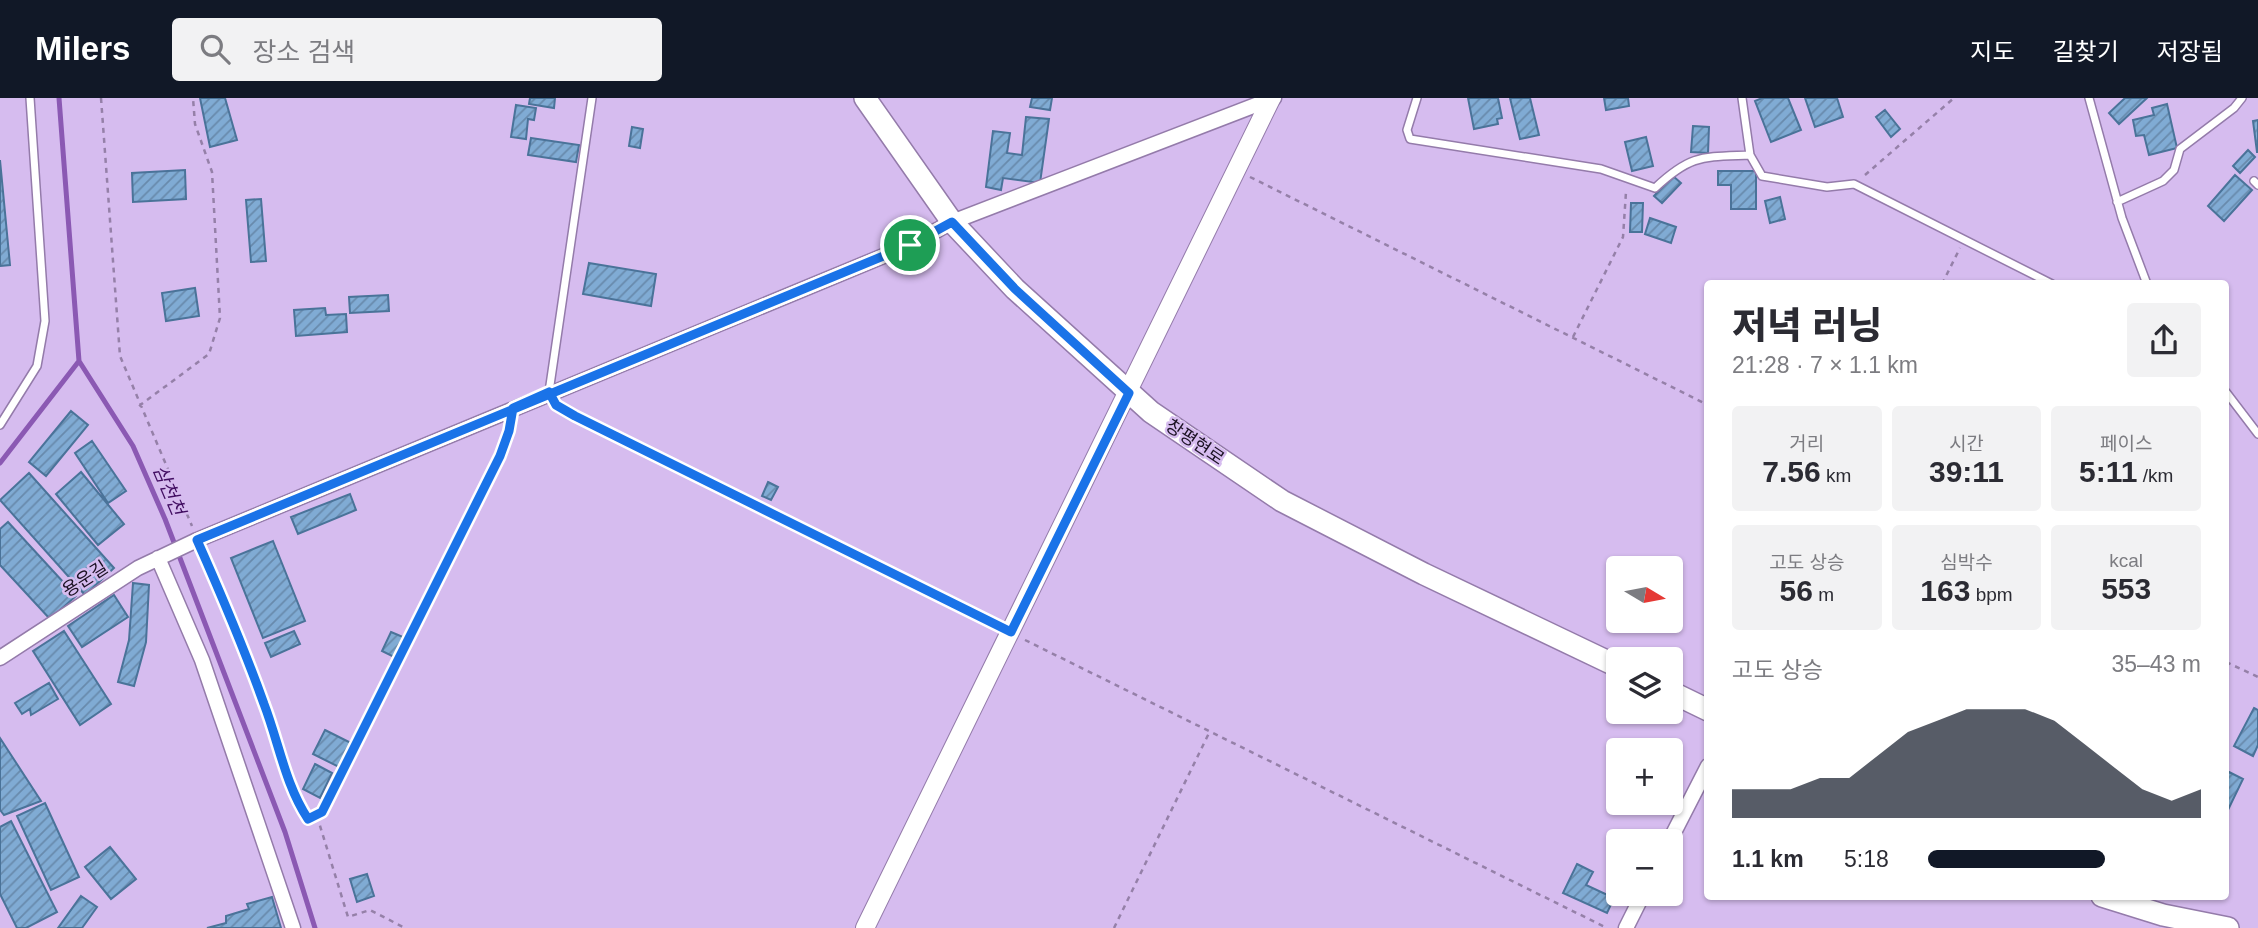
<!DOCTYPE html>
<html lang="ko">
<meta charset="utf-8">
<style>
body{margin:0;font-family:Helvetica,"Noto Sans KR",sans-serif;background:#f2f2f3;color:#2b2b33;height:100vh;display:flex;flex-direction:column;font-size:26px;white-space:nowrap}
*{box-sizing:border-box;margin:0}
p{font-size:23px;color:#7c7c81}
.icon{flex:none;width:38px;height:38px;fill:none;stroke:currentColor;stroke-width:2;stroke-linecap:round;stroke-linejoin:round}
.map{position:relative;flex:1;overflow:hidden}
.details{position:absolute;left:1704px;top:182px;width:525px;height:620px;display:flex;flex-direction:column;background:#fff;border-radius:7px;box-shadow:0 2px 5px #0004}
.details>*{flex:none}
.needle{width:46px;rotate:100deg}
.buttons{position:absolute;left:1606px;top:458px;display:grid;gap:14px}
.buttons a{display:grid;place-items:center;width:77px;height:77px;border-radius:7px;background:#fff;box-shadow:0 2px 5px #0004;font-size:35px}
.pin{position:absolute;display:grid;place-items:center;width:60px;height:60px;color:#fff;margin:-30px;border:4px solid #fff;border-radius:50%;box-shadow:0 2px 7px #0007}
.round{display:grid;place-items:center;flex:none;width:74px;height:74px;border-radius:7px;background:#f2f2f3}
.headline{display:flex;align-items:center;justify-content:space-between;height:119px;padding:0 28px}
h1{font-size:38px;font-weight:800;line-height:52px}
.stats{display:grid;grid-template-columns:repeat(3,1fr);gap:10px;height:119px;padding:7px 28px}
.stats div{display:grid;align-content:center;border-radius:7px;background:#f2f2f3;text-align:center}
.stats b{font-size:30px;font-weight:800}
.stats small{font-size:19px;font-weight:400}
.stats p{font-size:19px}
.chart{height:196px;padding:14px 28px}
.chart p{display:flex;justify-content:space-between}
.chart svg{width:100%;height:126px;margin-top:7px;fill:#111827;opacity:.7}
ul{padding:0 28px;list-style:none;font-size:23px}
li{display:grid;grid-template-columns:112px 84px 1fr;align-items:center;height:52px}
li i{height:18px;border-radius:9px;background:#111827}
header{display:flex;align-items:center;gap:42px;box-sizing:border-box;height:98px;padding:0 35px;background:#111827;color:#fff}
header strong{font-size:33px}
nav{display:flex;gap:38px;margin-inline-start:auto;font-size:24px}
.search{width:490px;height:63px;background:#f2f2f3;display:flex;align-items:center;gap:18px;box-sizing:border-box;padding:0 24px;border-radius:7px;color:#7c7c81;font-size:26px}
.map>svg:first-child{display:block}
</style>
<header>
<strong>Milers</strong>
<div class="search"><svg class="icon" aria-label="search" viewBox="0 0 24 24"><circle cx="10" cy="10" r="6"/><path d="M15 15l6 6"/></svg>장소 검색</div>
<nav><a>지도</a><a>길찾기</a><a>저장됨</a></nav>
</header>
<div class="map">
<svg width="2258" height="830" viewBox="0 0 2258 830">
<defs>
<pattern id="building-hatch" width="6" height="6" patternUnits="userSpaceOnUse" patternTransform="scale(1.75)"><rect width="6" height="6" fill="#80abd4"/><path d="M-1 1l2-2M0 6l6-6M5 7l2-2" fill="none" stroke="#688aac"/></pattern>
</defs>
<rect width="100%" height="100%" fill="#d6bcef"/>
<g fill="none" stroke-linecap="round" stroke-linejoin="round">
<path stroke="#8b59b3" stroke-width="5" d="M 59,0 L 79,263 L 133,348 L 165,421 L 285,734 L 315,830
M 0,365 L 79,263"/>
</g>
<path fill="url(#building-hatch)" stroke="#4a7399" stroke-width="2" d="M 200,0 L 225,0 L 237,42 L 210,49 Z
M 530,0 L 555,0 L 554,10 L 529,6 Z
M 1032,0 L 1052,0 L 1050,12 L 1030,9 Z
M 1468,0 L 1498,0 L 1502,20 L 1497,21 L 1498,26 L 1474,31 Z
M 1510,0 L 1530,0 L 1539,37 L 1520,41 Z
M 1604,0 L 1628,0 L 1629,8 L 1606,12 Z
M 1762,0 L 1788,0 L 1801,32 L 1771,44 L 1755,3 Z
M 1805,0 L 1837,0 L 1843,19 L 1815,29 Z
M 2125,0 L 2147,0 L 2119,26 L 2109,15 Z
M 2167,6 L 2177,50 L 2149,57 L 2144,37 L 2136,38 L 2133,22 L 2154,17 L 2152,10 Z
M 516,7 L 536,10 L 534,22 L 528,21 L 526,41 L 511,39 Z
M 1885,12 L 1900,31 L 1891,39 L 1876,19 Z
M 1026,19 L 1049,21 L 1040,85 L 1003,80 L 1001,92 L 986,89 L 993,33 L 1010,35 L 1007,55 L 1022,57 Z
M 2258,22 L 2258,54 L 2257,54 L 2253,23 Z
M 1693,28 L 1709,29 L 1708,55 L 1691,54 Z
M 632,29 L 643,31 L 640,50 L 629,48 Z
M 1646,39 L 1653,68 L 1632,73 L 1625,44 Z
M 531,40 L 579,47 L 576,64 L 528,57 Z
M 2248,52 L 2255,59 L 2240,75 L 2233,68 Z
M 0,62 L 10,167 L 0,168 Z
M 185,72 L 186,101 L 133,104 L 132,75 Z
M 1718,73 L 1756,73 L 1756,111 L 1731,111 L 1731,87 L 1718,87 Z
M 2235,77 L 2252,92 L 2224,123 L 2208,108 Z
M 1673,78 L 1681,85 L 1662,105 L 1654,98 Z
M 1780,99 L 1785,121 L 1770,125 L 1765,103 Z
M 261,101 L 266,163 L 251,164 L 246,102 Z
M 1631,105 L 1643,105 L 1642,134 L 1630,134 Z
M 1650,120 L 1676,129 L 1671,145 L 1645,136 Z
M 589,165 L 656,176 L 651,208 L 583,196 Z
M 195,190 L 199,218 L 166,223 L 162,195 Z
M 388,197 L 389,213 L 350,215 L 349,199 Z
M 325,210 L 326,217 L 346,216 L 347,234 L 296,238 L 294,212 Z
M 71,313 L 88,327 L 46,378 L 29,364 Z
M 92,343 L 126,393 L 108,405 L 75,355 Z
M 81,374 L 124,426 L 98,447 L 56,396 Z
M 29,375 L 114,470 L 85,497 L 0,402 Z
M 768,384 L 778,389 L 771,402 L 762,398 Z
M 350,396 L 356,412 L 298,436 L 291,419 Z
M 8,424 L 76,498 L 50,521 L 0,467 L 0,431 Z
M 273,443 L 305,523 L 263,540 L 231,460 Z
M 133,485 L 149,487 L 146,544 L 134,588 L 118,584 L 129,542 Z
M 114,497 L 128,519 L 82,549 L 68,528 Z
M 64,533 L 111,606 L 80,627 L 33,553 Z
M 294,533 L 300,546 L 271,559 L 265,545 Z
M 391,534 L 403,539 L 394,559 L 382,553 Z
M 49,585 L 58,601 L 31,617 L 30,611 L 22,616 L 15,605 Z
M 2254,610 L 2258,612 L 2258,647 L 2253,658 L 2234,648 Z
M 325,632 L 351,645 L 339,669 L 313,656 Z
M 0,640 L 41,703 L 4,717 L 0,712 Z
M 315,666 L 332,675 L 320,700 L 303,691 Z
M 2229,674 L 2243,681 L 2226,716 L 2226,680 Z
M 45,705 L 79,779 L 51,792 L 17,718 Z
M 11,723 L 57,814 L 26,830 L 17,830 L 0,796 L 0,729 Z
M 110,749 L 136,781 L 111,801 L 85,769 Z
M 1577,766 L 1593,774 L 1586,787 L 1614,800 L 1607,815 L 1563,795 Z
M 367,776 L 374,798 L 357,804 L 350,781 Z
M 81,798 L 97,809 L 82,830 L 58,830 Z
M 272,799 L 281,830 L 207,830 L 226,825 L 226,818 L 249,811 L 247,806 Z"/>
<g fill="none" stroke-linecap="round" stroke-linejoin="round">
<defs>
<path id="service" d="M 1417,0 L 1407,32 L 1410,41 L 1601,71 L 1655,90 C 1691,56 1703,59 1750,57 L 1762,78 L 1827,89 L 1854,86 L 2052,186
M 1742,0 L 1750,57
M 2089,0 L 2122,120 L 2147,186
M 2254,83 L 2258,87
M 2117,104 L 2163,83 L 2174,72 L 2180,51 L 2234,10 L 2242,0
M 549,294 L 592,0
M 2226,294 L 2258,336
M 0,327 L 37,268 L 45,223 L 30,0"/>
<path id="minor" d="M 158,460 L 202,562 L 293,830
M 0,560 L 138,470 L 197,442 L 910,147 L 952,124 L 1274,0
M 1669,744 L 1708,668
M 1626,830 L 1643,796"/>
<path id="tertiary" d="M 865,830 L 1271,1"/>
<path id="secondary" d="M 865,0 L 952,124 L 1015,191 L 1151,314 L 1282,403 L 1424,476 L 1619,569
M 1671,594 L 1708,612
M 2102,798 L 2163,817 L 2228,830"/>
</defs>
<use href="#service" stroke="#947baa" stroke-width="10"/>
<use href="#minor" stroke="#947baa" stroke-width="17"/>
<use href="#tertiary" stroke="#947baa" stroke-width="20"/>
<use href="#secondary" stroke="#947baa" stroke-width="24"/>
<path stroke="#9580a8" stroke-width="2.5" stroke-dasharray="5 5" stroke-linecap="butt" d="M 101,0 L 120,258 L 192,428
M 1865,77 L 1954,0
M 1250,79 L 1708,307
M 1942,186 L 1960,150
M 1573,239 L 1623,139 L 1626,94
M 139,308 L 209,256 L 220,220 L 212,74 L 195,26 L 193,0
M 559,308 L 994,526
M 203,457 L 265,608 L 293,698 L 308,721 L 322,714 L 500,358 L 510,330
M 1025,542 L 1607,830
M 2226,564 L 2258,579
M 317,718 L 348,819 L 370,812 L 405,830
M 1114,830 L 1209,635"/>
<use href="#service" stroke="#fff" stroke-width="7"/>
<use href="#minor" stroke="#fff" stroke-width="14"/>
<use href="#tertiary" stroke="#fff" stroke-width="18"/>
<use href="#secondary" stroke="#fff" stroke-width="21"/>
</g>
<g fill="none" stroke-linecap="round" stroke-linejoin="round">
<defs>
<path id="route" d="M 910,147 L 197,442 C 221,496 244,550 264,606 C 279,645 285,686 308,721 L 322,714 L 500,358 L 509,333 L 513,310 L 549,294 L 556,307 L 575,318 L 1011,534 L 1129,295 L 1015,191 L 952,124 L 910,147"/>
</defs>
<use href="#route" stroke="#fff" stroke-width="14"/>
<use href="#route" stroke="#1a73e8" stroke-width="9"/>
</g>
<g text-anchor="middle" dominant-baseline="central" stroke-width="5" stroke-linejoin="round" paint-order="stroke">
<g font-size="18" fill="#1a1022" stroke="#d6bcef">
<text transform="translate(1195 344) rotate(34)">창평현로</text>
<text transform="translate(85 481) rotate(-33)">용운길</text>
</g>
<g font-size="19" font-style="italic" fill="#420e62" stroke="#d6bcef">
<text transform="translate(169 392) rotate(67)">삼천천</text>
</g>
</g>
</svg>
<div class="buttons">
<a><svg class="needle" viewBox="-14 -14 28 28"><path d="M0-13l5 13h-10z" fill="#e53935"/><path d="M0 13l5-13h-10z" fill="#7c7c81"/></svg></a>
<a><svg class="icon" aria-label="layers" viewBox="0 0 24 24"><path d="M12 4l9 5-9 5-9-5zM3 14l9 5 9-5"/></svg></a>
<a>+</a>
<a>−</a>
</div>
<div class="pin" style="left:910px;top:147px;background:#1e9e55"><svg class="icon" aria-label="arrive" viewBox="0 0 24 24"><path d="M6 21V4h12l-3 4 3 4H6"/></svg></div>
<section class="details">
<div class="headline"><div><h1>저녁 러닝</h1><p>21:28 · 7 × 1.1 km</p></div><a class="round"><svg class="icon" aria-label="share" viewBox="0 0 24 24"><path d="M12 15V3M7 8l5-5 5 5M5 13v7h14v-7"/></svg></a></div>
<div class="stats">
<div><p>거리</p><b>7.56<small> km</small></b></div>
<div><p>시간</p><b>39:11</b></div>
<div><p>페이스</p><b>5:11<small> /km</small></b></div>
</div>
<div class="stats">
<div><p>고도 상승</p><b>56<small> m</small></b></div>
<div><p>심박수</p><b>163<small> bpm</small></b></div>
<div><p>kcal</p><b>553</b></div>
</div>
<div class="chart"><p><span>고도 상승</span>35–43 m</p>
<svg viewBox="0 0 160 44" preserveAspectRatio="none"><path d="M0 44V34L10 34L20 34L30 30L40 30L50 22L60 14L70 10L80 6L90 6L100 6L110 10L120 18L130 26L140 34L150 38L160 34V44z"/></svg>
</div>
<ul>
<li><b>1.1 km</b>5:18<i style="width:65%"></i></li>
</ul>
</section>
</div>
